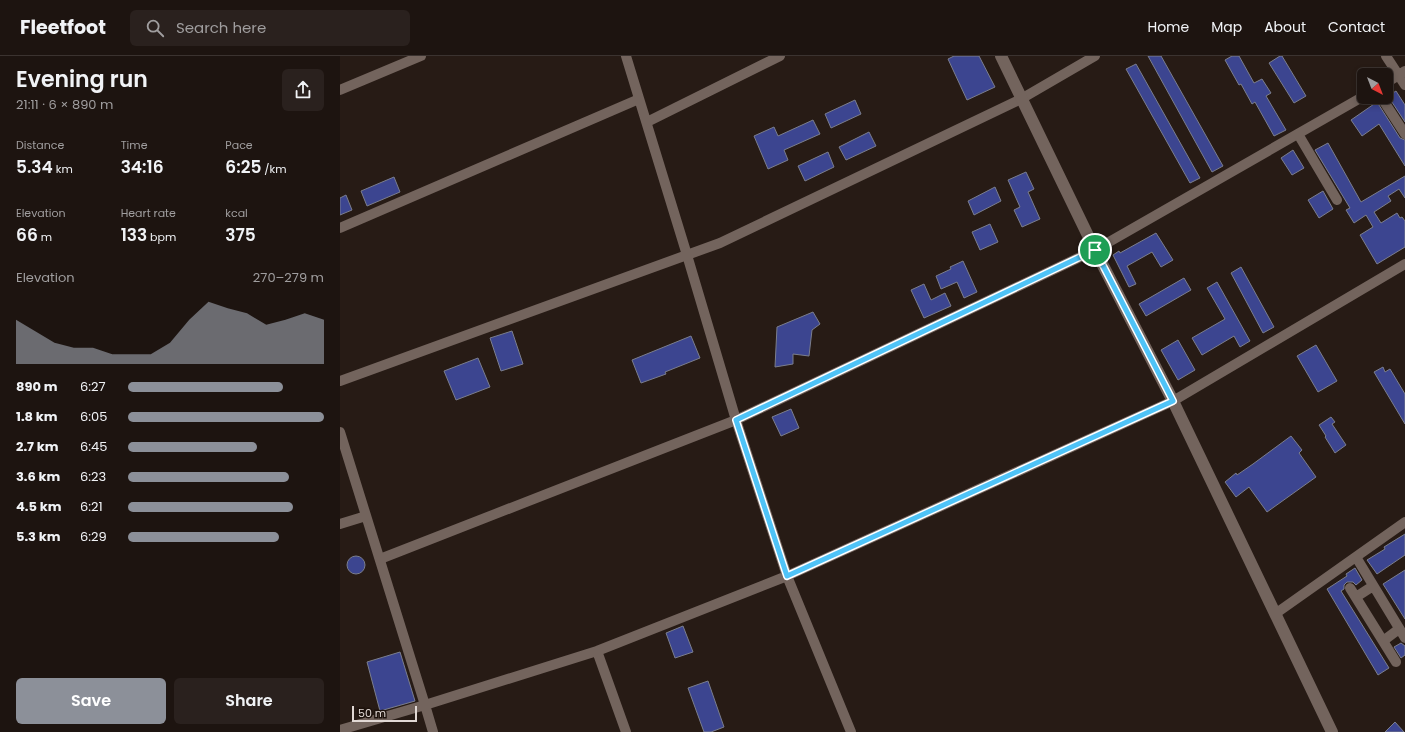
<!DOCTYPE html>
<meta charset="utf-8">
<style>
body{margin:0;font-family:Poppins,sans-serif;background:#2a211e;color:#f1f3f6;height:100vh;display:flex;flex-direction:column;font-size:15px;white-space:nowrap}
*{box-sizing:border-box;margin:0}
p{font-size:13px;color:#a09e9f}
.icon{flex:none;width:22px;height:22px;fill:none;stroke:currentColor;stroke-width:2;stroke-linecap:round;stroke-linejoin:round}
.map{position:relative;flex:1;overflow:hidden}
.details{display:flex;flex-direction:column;background:#1d1410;width:340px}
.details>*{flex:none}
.needle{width:26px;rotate:138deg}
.buttons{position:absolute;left:1017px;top:12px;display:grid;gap:8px}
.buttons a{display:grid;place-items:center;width:36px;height:36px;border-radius:6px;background:#1d1410;box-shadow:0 2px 6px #0003,0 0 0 1px #3b3330;font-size:20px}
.scale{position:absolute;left:12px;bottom:10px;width:65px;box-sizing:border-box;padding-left:4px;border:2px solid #e1d8d4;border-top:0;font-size:11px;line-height:14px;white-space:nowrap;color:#e1d8d4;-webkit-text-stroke:3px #1d120c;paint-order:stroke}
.pin{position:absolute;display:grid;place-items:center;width:34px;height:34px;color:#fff;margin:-17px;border:2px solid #fff;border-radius:50%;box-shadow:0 1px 4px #0007}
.round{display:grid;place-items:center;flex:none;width:42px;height:42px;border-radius:6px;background:#2a211e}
.headline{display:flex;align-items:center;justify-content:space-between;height:68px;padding:0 16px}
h1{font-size:22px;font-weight:600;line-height:30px}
.figures{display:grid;grid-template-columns:repeat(3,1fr);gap:6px;height:68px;padding:4px 16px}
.figures div{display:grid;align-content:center}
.figures b{font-size:17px;font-weight:600}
.figures small{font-size:11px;font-weight:400}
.figures p{font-size:11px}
.chart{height:112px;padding:8px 16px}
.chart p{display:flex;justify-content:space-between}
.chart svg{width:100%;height:72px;margin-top:4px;fill:#8c9099;opacity:.7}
.button{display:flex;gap:8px;margin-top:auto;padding:8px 16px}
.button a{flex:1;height:46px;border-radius:6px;background:#8c9099;color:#fff;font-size:16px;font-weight:600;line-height:46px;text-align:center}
.button a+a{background:#2a211e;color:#f1f3f6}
ul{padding:0 16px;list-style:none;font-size:13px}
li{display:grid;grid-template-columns:64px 48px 1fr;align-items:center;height:30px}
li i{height:10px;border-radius:5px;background:#8c9099}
header{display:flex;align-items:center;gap:24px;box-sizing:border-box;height:56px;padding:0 20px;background:#1d1410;border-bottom:1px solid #3b3330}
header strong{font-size:19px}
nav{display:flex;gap:22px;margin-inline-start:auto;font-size:14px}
.search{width:280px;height:36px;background:#2a211e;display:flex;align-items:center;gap:10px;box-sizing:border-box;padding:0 14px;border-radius:6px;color:#a09e9f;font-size:15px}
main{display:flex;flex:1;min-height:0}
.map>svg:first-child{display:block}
</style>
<header>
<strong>Fleetfoot</strong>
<div class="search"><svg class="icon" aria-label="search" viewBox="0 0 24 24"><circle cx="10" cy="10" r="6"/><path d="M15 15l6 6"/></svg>Search here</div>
<nav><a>Home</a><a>Map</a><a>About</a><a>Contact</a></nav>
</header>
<main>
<section class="details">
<div class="headline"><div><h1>Evening run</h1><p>21:11 · 6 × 890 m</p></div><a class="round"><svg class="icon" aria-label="share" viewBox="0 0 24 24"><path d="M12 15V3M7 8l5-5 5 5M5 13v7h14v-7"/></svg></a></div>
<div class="figures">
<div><p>Distance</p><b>5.34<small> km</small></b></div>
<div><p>Time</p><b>34:16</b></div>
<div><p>Pace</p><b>6:25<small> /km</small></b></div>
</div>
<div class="figures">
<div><p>Elevation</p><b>66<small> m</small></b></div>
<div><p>Heart rate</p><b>133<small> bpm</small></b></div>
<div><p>kcal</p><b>375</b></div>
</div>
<div class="chart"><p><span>Elevation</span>270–279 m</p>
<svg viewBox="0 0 160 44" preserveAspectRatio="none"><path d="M0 44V17L10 24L20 31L30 34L40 34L50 38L60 38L70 38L80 31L90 17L100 6L110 10L120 13L130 20L140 17L150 13L160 17V44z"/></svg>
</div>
<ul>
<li><b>890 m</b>6:27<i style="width:79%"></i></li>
<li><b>1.8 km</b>6:05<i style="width:100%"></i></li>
<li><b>2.7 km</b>6:45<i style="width:66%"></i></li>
<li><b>3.6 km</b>6:23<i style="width:82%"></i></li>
<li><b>4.5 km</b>6:21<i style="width:84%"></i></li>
<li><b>5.3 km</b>6:29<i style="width:77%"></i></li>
</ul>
<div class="button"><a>Save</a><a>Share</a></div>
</section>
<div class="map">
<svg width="1065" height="676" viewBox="0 0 1065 676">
<rect width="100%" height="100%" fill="#271b15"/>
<path fill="#3c4590" stroke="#7b7e8d" d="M 614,0 L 639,0 L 655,31 L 627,44 L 608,3 Z
M 808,0 L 821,0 L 883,110 L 872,116 Z
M 892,0 L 899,0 L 914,27 L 922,23 L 931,37 L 926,40 L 946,74 L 934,80 L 915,46 L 912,48 L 901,28 L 899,29 L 885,4 Z
M 940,0 L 942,0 L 966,40 L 954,47 L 929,7 Z
M 796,8 L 860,122 L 850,127 L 786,13 Z
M 1056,35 L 1065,49 L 1065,66 L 1048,40 Z
M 515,44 L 521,58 L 491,72 L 485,58 Z
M 1037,46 L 1060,82 L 1065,84 L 1065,110 L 1039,68 L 1022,80 L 1011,64 Z
M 473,64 L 480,78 L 444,94 L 448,104 L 428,113 L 414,80 L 434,71 L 438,80 Z
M 529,76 L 536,90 L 506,104 L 499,91 Z
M 988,87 L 1021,146 L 1065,120 L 1065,142 L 1059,133 L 1048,140 L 1051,145 L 1034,156 L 1041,167 L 1057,157 L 1060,162 L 1062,161 L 1065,165 L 1065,191 L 1037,208 L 1020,179 L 1033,171 L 1026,159 L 1014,167 L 1006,154 L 1010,152 L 975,94 Z
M 953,94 L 964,112 L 952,119 L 941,102 Z
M 488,96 L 494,111 L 465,125 L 458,110 Z
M 686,116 L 694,133 L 688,136 L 700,163 L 682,171 L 674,154 L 680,151 L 668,124 Z
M 54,121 L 60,136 L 27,150 L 21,135 Z
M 655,131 L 661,145 L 634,159 L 628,145 Z
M 983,135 L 993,153 L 979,162 L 968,144 Z
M 6,139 L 12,154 L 0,159 L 0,142 Z
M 650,168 L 658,186 L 640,194 L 632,176 Z
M 816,177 L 833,204 L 821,211 L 812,196 L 787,210 L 796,228 L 789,231 L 773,199 L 779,195 L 780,197 Z
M 623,205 L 637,236 L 624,242 L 617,226 L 601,233 L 596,220 L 611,213 L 610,211 Z
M 901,211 L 934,271 L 923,277 L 891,217 Z
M 844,222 L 851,234 L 806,260 L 799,248 Z
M 877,226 L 910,285 L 900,291 L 894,280 L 862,299 L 852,282 L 885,263 L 867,232 Z
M 584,228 L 591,244 L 605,237 L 611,250 L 584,262 L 571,234 Z
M 473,256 L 480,268 L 472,274 L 469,300 L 453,298 L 453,308 L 435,311 L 437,271 Z
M 172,275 L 183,308 L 161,315 L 150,282 Z
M 351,280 L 360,302 L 325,316 L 326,318 L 301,327 L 292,304 Z
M 838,284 L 855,314 L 838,324 L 821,294 Z
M 976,289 L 997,325 L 978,336 L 957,300 Z
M 138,302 L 150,331 L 116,344 L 104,315 Z
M 1043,311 L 1045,316 L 1050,313 L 1065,338 L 1065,368 L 1034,316 Z
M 451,353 L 459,372 L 441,380 L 432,361 Z
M 991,361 L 995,366 L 992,368 L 1006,389 L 995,397 L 985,381 L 986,380 L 979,369 Z
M 951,380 L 962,394 L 959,397 L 976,421 L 927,456 L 909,431 L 896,441 L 885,426 L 896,417 L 897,419 L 913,408 Z
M 1065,478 L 1065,499 L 1037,518 L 1027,504 L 1045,493 L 1044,491 Z
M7 509a9 9 0 1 1 18 0a9 9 0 1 1-18 0Z
M 1015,512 L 1022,524 L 1016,529 L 1013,526 L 1007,526 L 1004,529 L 1004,533 L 1001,535 L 1049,612 L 1038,619 L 987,533 L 1007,520 L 1006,518 Z
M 1065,514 L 1065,563 L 1043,528 Z
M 343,570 L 353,596 L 335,602 L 326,577 Z
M 1061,587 L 1065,590 L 1065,599 L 1061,602 L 1054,591 Z
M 60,596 L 75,645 L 40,655 L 27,606 Z
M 368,625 L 384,671 L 371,676 L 364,676 L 348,632 Z
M 1055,666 L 1064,676 L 1045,676 Z"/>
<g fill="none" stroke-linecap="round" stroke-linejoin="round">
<path stroke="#73645d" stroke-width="10" d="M 1046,0 L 1065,29
M 1046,27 L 1065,15
M 0,34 L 81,0
M 1041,41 L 1065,78
M 307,66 L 440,0
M 958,78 L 997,144
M 0,172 L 299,43
M 0,325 L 380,187 L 681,43 L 755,0
M 0,376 L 85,649 L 257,595 L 447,520 L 396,364 L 347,199 L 286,0
M 0,468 L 26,460
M 1016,501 L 1065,582
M 40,503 L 396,364 L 755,194 L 1024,40
M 1010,532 L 1056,606
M 1016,541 L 1033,530
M 935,558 L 1065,466
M 1043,585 L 1059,573
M 257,595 L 286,676
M 0,674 L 85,649 L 93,676
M 511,676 L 447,520 L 833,345 L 1065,208"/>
<path stroke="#73645d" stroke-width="12" d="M 661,0 L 755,194 L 833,345 L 992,676"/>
</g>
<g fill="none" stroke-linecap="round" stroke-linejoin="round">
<defs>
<path id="route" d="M 755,194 L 833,345 L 447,520 L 396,364 Z"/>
</defs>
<use href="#route" stroke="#fff" stroke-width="8"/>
<use href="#route" stroke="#4fc3f7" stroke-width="5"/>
</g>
</svg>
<div class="buttons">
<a><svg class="needle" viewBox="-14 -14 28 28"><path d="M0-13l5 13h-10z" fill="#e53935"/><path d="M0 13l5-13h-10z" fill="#a09e9f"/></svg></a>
</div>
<div class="scale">50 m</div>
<div class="pin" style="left:755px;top:194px;background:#1e9e55"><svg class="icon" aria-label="arrive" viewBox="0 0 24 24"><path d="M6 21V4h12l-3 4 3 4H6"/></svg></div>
</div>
</main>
